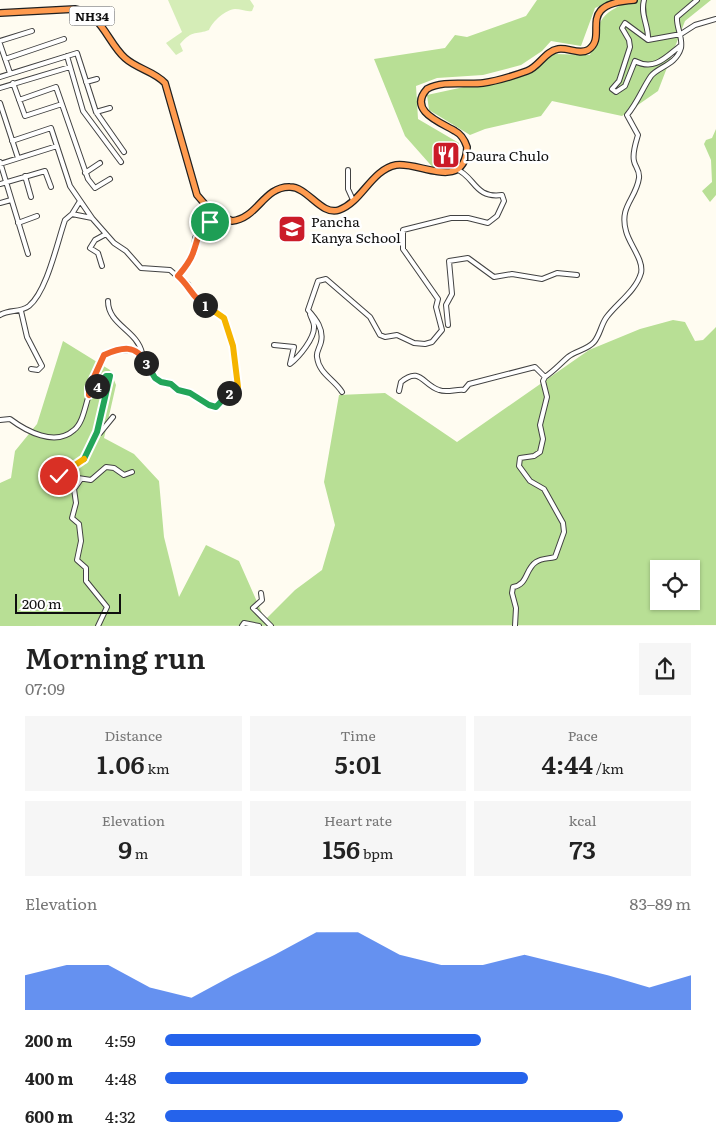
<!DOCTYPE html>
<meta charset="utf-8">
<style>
body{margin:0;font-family:Literata,serif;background:#f6f6f6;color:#222;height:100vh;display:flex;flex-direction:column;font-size:19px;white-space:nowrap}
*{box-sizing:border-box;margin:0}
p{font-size:16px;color:#767676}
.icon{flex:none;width:28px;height:28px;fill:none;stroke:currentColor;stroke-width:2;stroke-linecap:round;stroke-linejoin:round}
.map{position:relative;height:626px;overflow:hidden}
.panel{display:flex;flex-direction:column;background:#fff;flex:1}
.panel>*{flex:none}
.buttons{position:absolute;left:650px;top:560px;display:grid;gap:10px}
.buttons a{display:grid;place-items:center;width:50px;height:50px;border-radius:0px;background:#fff;box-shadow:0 1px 4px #0004;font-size:25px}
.scale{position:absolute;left:15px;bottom:12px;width:106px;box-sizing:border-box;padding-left:5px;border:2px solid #0f0f0f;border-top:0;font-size:14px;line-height:18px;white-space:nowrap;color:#0f0f0f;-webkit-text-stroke:4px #fff;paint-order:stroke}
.pin{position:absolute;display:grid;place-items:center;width:42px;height:42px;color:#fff;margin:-21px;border:2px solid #fff;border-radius:50%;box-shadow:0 1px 5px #0007}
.km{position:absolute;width:25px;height:25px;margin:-12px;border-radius:50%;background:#222;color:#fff;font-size:14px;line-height:25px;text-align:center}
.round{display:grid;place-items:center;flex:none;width:52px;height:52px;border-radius:0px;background:#f6f6f6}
.overview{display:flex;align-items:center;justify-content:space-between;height:85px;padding:0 25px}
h1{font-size:28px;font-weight:600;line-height:38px}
.figures{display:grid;grid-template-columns:repeat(3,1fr);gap:8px;height:85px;padding:5px 25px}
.figures div{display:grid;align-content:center;border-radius:0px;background:#f6f6f6;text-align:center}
.figures b{font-size:25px;font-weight:600}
.figures small{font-size:14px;font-weight:400}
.figures p{font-size:14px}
.chart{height:140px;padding:10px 25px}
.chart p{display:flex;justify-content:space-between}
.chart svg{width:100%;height:90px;margin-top:5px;fill:#2563eb;opacity:.7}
ul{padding:0 25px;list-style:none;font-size:16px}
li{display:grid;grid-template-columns:80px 60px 1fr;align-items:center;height:38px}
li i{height:12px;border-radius:6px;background:#2563eb}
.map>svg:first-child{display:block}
</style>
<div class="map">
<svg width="716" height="626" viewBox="0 0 716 626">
<rect width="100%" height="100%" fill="#fffcf1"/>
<path fill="#d5edb7" d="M 168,0 L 250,0 L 254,6 L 252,11 C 246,12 241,9 235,9 C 225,10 213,21 209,30 C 197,35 193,29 180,44 L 183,51 L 176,55 L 166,43 L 182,32 Z"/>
<path fill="#b8df95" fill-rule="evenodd" d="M 537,0 L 613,0 L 595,8 L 581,46 L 551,41 L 542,51 L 521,65 L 483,75 L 437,78 L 416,86 L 418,119 L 459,143 L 456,160 L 436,171 L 405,136 L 374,59 L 445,48 L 455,35 L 467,37 L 526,16 Z
M 632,0 L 711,0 L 685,21 L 658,91 L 622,116 L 552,101 L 541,116 L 485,129 L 470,135 L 429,110 L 427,95 L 528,73 L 554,54 L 590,55 C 600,20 597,15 632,0 Z
M 716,129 L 716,195 L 710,202 L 702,191 L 712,182 L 711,160 L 704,144 L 706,140 L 712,138 Z
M 673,320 L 685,322 L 695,341 L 703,340 L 716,327 L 716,625 L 0,626 L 0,483 L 11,478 L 15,451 L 37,424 L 63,341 L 110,370 L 116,385 L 104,438 L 134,454 L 159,481 L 164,537 L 179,597 L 206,545 L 239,561 L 265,620 L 295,590 L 322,570 L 335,525 L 324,482 L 339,395 L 385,393 L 457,442 L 589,350 L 640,329 ZM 659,569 L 691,569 L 691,601 L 659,601 Z"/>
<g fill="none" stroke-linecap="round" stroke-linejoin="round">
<defs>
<path id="minor" d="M 644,0 C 640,15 649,26 648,40
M 0,41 L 32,31
M 0,44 L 10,73
M 680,46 C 665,58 654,71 635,61 L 625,86 L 616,92 L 612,89 L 619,81 L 630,47 L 629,40 L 622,28 L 625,23 L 648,40 L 681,34 L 695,25 L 716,19
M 67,56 L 83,111 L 121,162
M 5,59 L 64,39
M 0,77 L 77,53 L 96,112 L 124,152
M 86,82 L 97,79
M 13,83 L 25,116 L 62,104
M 0,88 L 70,67
M 19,100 L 56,87 L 88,179 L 95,188 L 110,179
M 0,103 L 18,158
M 96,112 L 110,108
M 12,141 L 51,128 L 70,186 L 92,218
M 0,162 L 28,254
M 0,164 L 57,146
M 348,170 L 348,189 L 353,200
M 85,173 L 100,163
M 25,176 L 31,197
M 0,184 L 45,171 L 51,187
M 0,203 L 11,200
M 72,214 L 80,201
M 18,223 L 37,216
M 102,266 L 98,253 L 90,248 L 95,240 L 106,234
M 108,301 C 108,325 137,330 142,353
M 21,311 L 27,337 L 42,366 L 38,370 L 31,369
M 0,315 C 9,309 20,313 29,306 C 47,291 57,243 65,220 L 72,214 L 92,218 L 114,243 L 126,251 L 141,268 L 170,270 L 178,277 L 194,252 L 195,238 L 199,231 L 210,222 L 223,218
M 448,325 L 446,305 L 452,294 L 449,261 L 468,258 L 494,277 L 512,274 L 542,279 L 557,273 L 577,275
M 274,345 L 294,347 L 290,364 C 299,357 315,338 314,326 C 314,322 311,318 310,314
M 399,391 L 401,382 C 420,366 423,385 439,390 C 447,393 456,389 464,390 L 469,384 L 535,367 L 545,377 C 554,371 560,364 568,357 C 575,351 587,350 594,342 C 600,335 601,325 606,318 C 616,304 636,291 641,273 C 644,260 629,244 626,231 C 619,206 636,199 639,178 C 640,170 635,167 634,161 C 632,153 636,142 638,135 L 627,115 C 638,102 642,89 651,76 C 658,67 676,65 681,48 C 683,37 676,27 677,17 L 697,0
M 342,392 C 334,379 319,374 317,357 C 316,352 320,347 321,342 C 324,329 316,319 308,310 L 318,281 L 326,279 L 370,317 L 380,335 L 385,337 L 397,335 L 414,343 L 425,344 L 432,342 L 442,330 L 436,307 L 438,299 L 403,249 L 403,230 L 451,218 L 468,218 L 488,223 L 497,216 L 504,201 L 502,195 C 474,199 475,176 456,169
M 113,417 L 100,433 L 97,432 L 110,376 L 106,376 L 91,394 L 88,393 L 104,355 L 113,351 L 135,350 L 142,356 L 155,378 L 161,382 L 171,384 L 178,390 L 190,393 L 209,405 L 216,407 L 230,392 L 239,387 L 233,346 L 224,318 L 196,300 L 188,284 L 178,277
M 0,420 L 10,419 C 26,431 55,447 74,430 C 83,423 85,406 89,395
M 97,432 L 86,457 L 59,476 L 55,482 L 58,488 L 78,478 L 91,480 L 106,467 L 114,468 L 124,475 L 132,472
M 81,479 L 74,489 L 76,503 L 72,518 L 79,524 L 81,541 L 77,560 L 86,568 L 86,581 L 107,607 L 98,626
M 261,593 L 262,600 L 253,608 L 271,626
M 242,626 L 244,623 L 259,626
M 515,626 L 516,608 L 512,593 L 513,587 C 528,585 525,569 536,562 C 542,558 548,559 555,557 L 564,532 L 563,523 L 544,489 L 530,481 L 519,466 L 520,458 L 534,456 L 540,452 L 543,439 L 540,425 L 547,397 L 543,381 L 545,377"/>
<path id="highway" d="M 0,13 L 75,9 C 102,13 107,42 125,58 C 137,69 154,71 165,83 L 197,195 L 210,210 L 232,221 C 257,219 264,186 290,187 C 308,187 321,216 339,210 C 362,202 371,170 396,165 C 419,161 465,193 467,147 C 465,141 461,134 455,131 C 442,123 407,111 427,89 C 443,80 465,85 483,83 C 498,81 513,76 527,71 C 539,67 545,51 558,49 C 567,47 579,55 588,50 C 610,36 573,4 634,0"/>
</defs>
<use href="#minor" stroke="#424242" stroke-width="6"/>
<use href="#highway" stroke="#202020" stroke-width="8"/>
<use href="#minor" stroke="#fff" stroke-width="4"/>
<use href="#highway" stroke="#ff9b4f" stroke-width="5.5"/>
</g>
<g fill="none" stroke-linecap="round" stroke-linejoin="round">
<defs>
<path id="split-1" d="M 205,305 C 193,299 189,285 178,276 C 184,269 190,262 193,253 C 199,237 196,234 210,222"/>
<path id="split-2" d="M 205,305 L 224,318 L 233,346 L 238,387 L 229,393"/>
<path id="split-3" d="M 146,363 L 155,378 L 161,382 L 171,384 L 178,390 L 190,393 L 209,405 L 216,407 L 229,393"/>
<path id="split-4" d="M 97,386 L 89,395 L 89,388 L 104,355 C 122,347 136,344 146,363"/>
<path id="split-5" d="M 84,459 L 97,432 L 110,376 L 106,376 L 97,386"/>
<path id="split-6" d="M 59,476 L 84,459"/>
</defs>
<use href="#split-1" stroke="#fff" stroke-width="10"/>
<use href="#split-2" stroke="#fff" stroke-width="10"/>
<use href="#split-3" stroke="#fff" stroke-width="10"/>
<use href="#split-4" stroke="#fff" stroke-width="10"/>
<use href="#split-5" stroke="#fff" stroke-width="10"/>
<use href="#split-6" stroke="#fff" stroke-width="10"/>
<use href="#split-1" stroke="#f0652b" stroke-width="6"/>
<use href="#split-2" stroke="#f5b400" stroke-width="6"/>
<use href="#split-3" stroke="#22a559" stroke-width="6"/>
<use href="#split-4" stroke="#f0652b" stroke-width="6"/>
<use href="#split-5" stroke="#22a559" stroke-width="6"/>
<use href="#split-6" stroke="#f5b400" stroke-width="6"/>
</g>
<defs>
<symbol id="restaurant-square" viewBox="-11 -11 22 22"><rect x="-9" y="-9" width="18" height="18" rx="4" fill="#cb1b28" stroke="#fff"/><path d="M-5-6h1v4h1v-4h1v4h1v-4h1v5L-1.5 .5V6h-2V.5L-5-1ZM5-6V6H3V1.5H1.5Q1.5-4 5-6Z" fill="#fff"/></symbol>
<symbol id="school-square" viewBox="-11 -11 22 22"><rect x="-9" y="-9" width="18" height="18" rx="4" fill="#cb1b28" stroke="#fff"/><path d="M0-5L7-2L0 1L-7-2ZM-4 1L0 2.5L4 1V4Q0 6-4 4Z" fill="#fff"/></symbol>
</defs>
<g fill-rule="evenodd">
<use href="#restaurant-square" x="430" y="139" width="32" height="32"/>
<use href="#school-square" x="276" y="213" width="32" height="32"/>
</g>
<g text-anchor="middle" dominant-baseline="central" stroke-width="5" stroke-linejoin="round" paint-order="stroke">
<rect fill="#fff" stroke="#575757" stroke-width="1" x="69.5" y="6.5" width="45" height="19" rx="4"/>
<g font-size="12" font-weight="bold" fill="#0f0f0f">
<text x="92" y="16">NH34</text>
</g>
<g font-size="14" fill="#0f0f0f" stroke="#fff" text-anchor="start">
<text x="465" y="155">Daura Chulo</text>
<text x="311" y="221">Pancha<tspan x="311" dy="16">Kanya School</tspan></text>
</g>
</g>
</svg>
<div class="buttons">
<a><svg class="icon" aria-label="locate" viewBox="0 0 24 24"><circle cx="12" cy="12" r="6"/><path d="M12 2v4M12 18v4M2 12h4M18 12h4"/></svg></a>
</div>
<div class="scale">200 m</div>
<div class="pin" style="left:210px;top:222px;background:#1e9e55"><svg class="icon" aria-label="arrive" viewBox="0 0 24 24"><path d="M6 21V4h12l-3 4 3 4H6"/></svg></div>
<div class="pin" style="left:59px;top:476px;background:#d93025"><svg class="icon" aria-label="check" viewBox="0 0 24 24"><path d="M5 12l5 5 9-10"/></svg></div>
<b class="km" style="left:205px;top:305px">1</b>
<b class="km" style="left:229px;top:393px">2</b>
<b class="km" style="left:146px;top:363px">3</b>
<b class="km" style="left:97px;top:386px">4</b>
</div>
<section class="panel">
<div class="overview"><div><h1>Morning run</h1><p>07:09</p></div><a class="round"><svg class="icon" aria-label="share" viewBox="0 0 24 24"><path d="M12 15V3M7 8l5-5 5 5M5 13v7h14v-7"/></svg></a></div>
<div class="figures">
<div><p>Distance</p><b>1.06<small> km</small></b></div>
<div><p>Time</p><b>5:01</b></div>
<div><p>Pace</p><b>4:44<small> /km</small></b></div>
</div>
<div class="figures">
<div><p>Elevation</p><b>9<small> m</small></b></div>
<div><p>Heart rate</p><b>156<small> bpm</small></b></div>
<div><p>kcal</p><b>73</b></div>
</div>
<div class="chart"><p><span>Elevation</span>83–89 m</p>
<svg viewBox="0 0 160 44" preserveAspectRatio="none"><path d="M0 44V27L10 22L20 22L30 33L40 38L50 27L60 17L70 6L80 6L90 17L100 22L110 22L120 17L130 22L140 27L150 33L160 27V44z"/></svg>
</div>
<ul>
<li><b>200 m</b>4:59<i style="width:60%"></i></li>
<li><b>400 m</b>4:48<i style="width:69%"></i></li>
<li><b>600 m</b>4:32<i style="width:87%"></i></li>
</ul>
</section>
